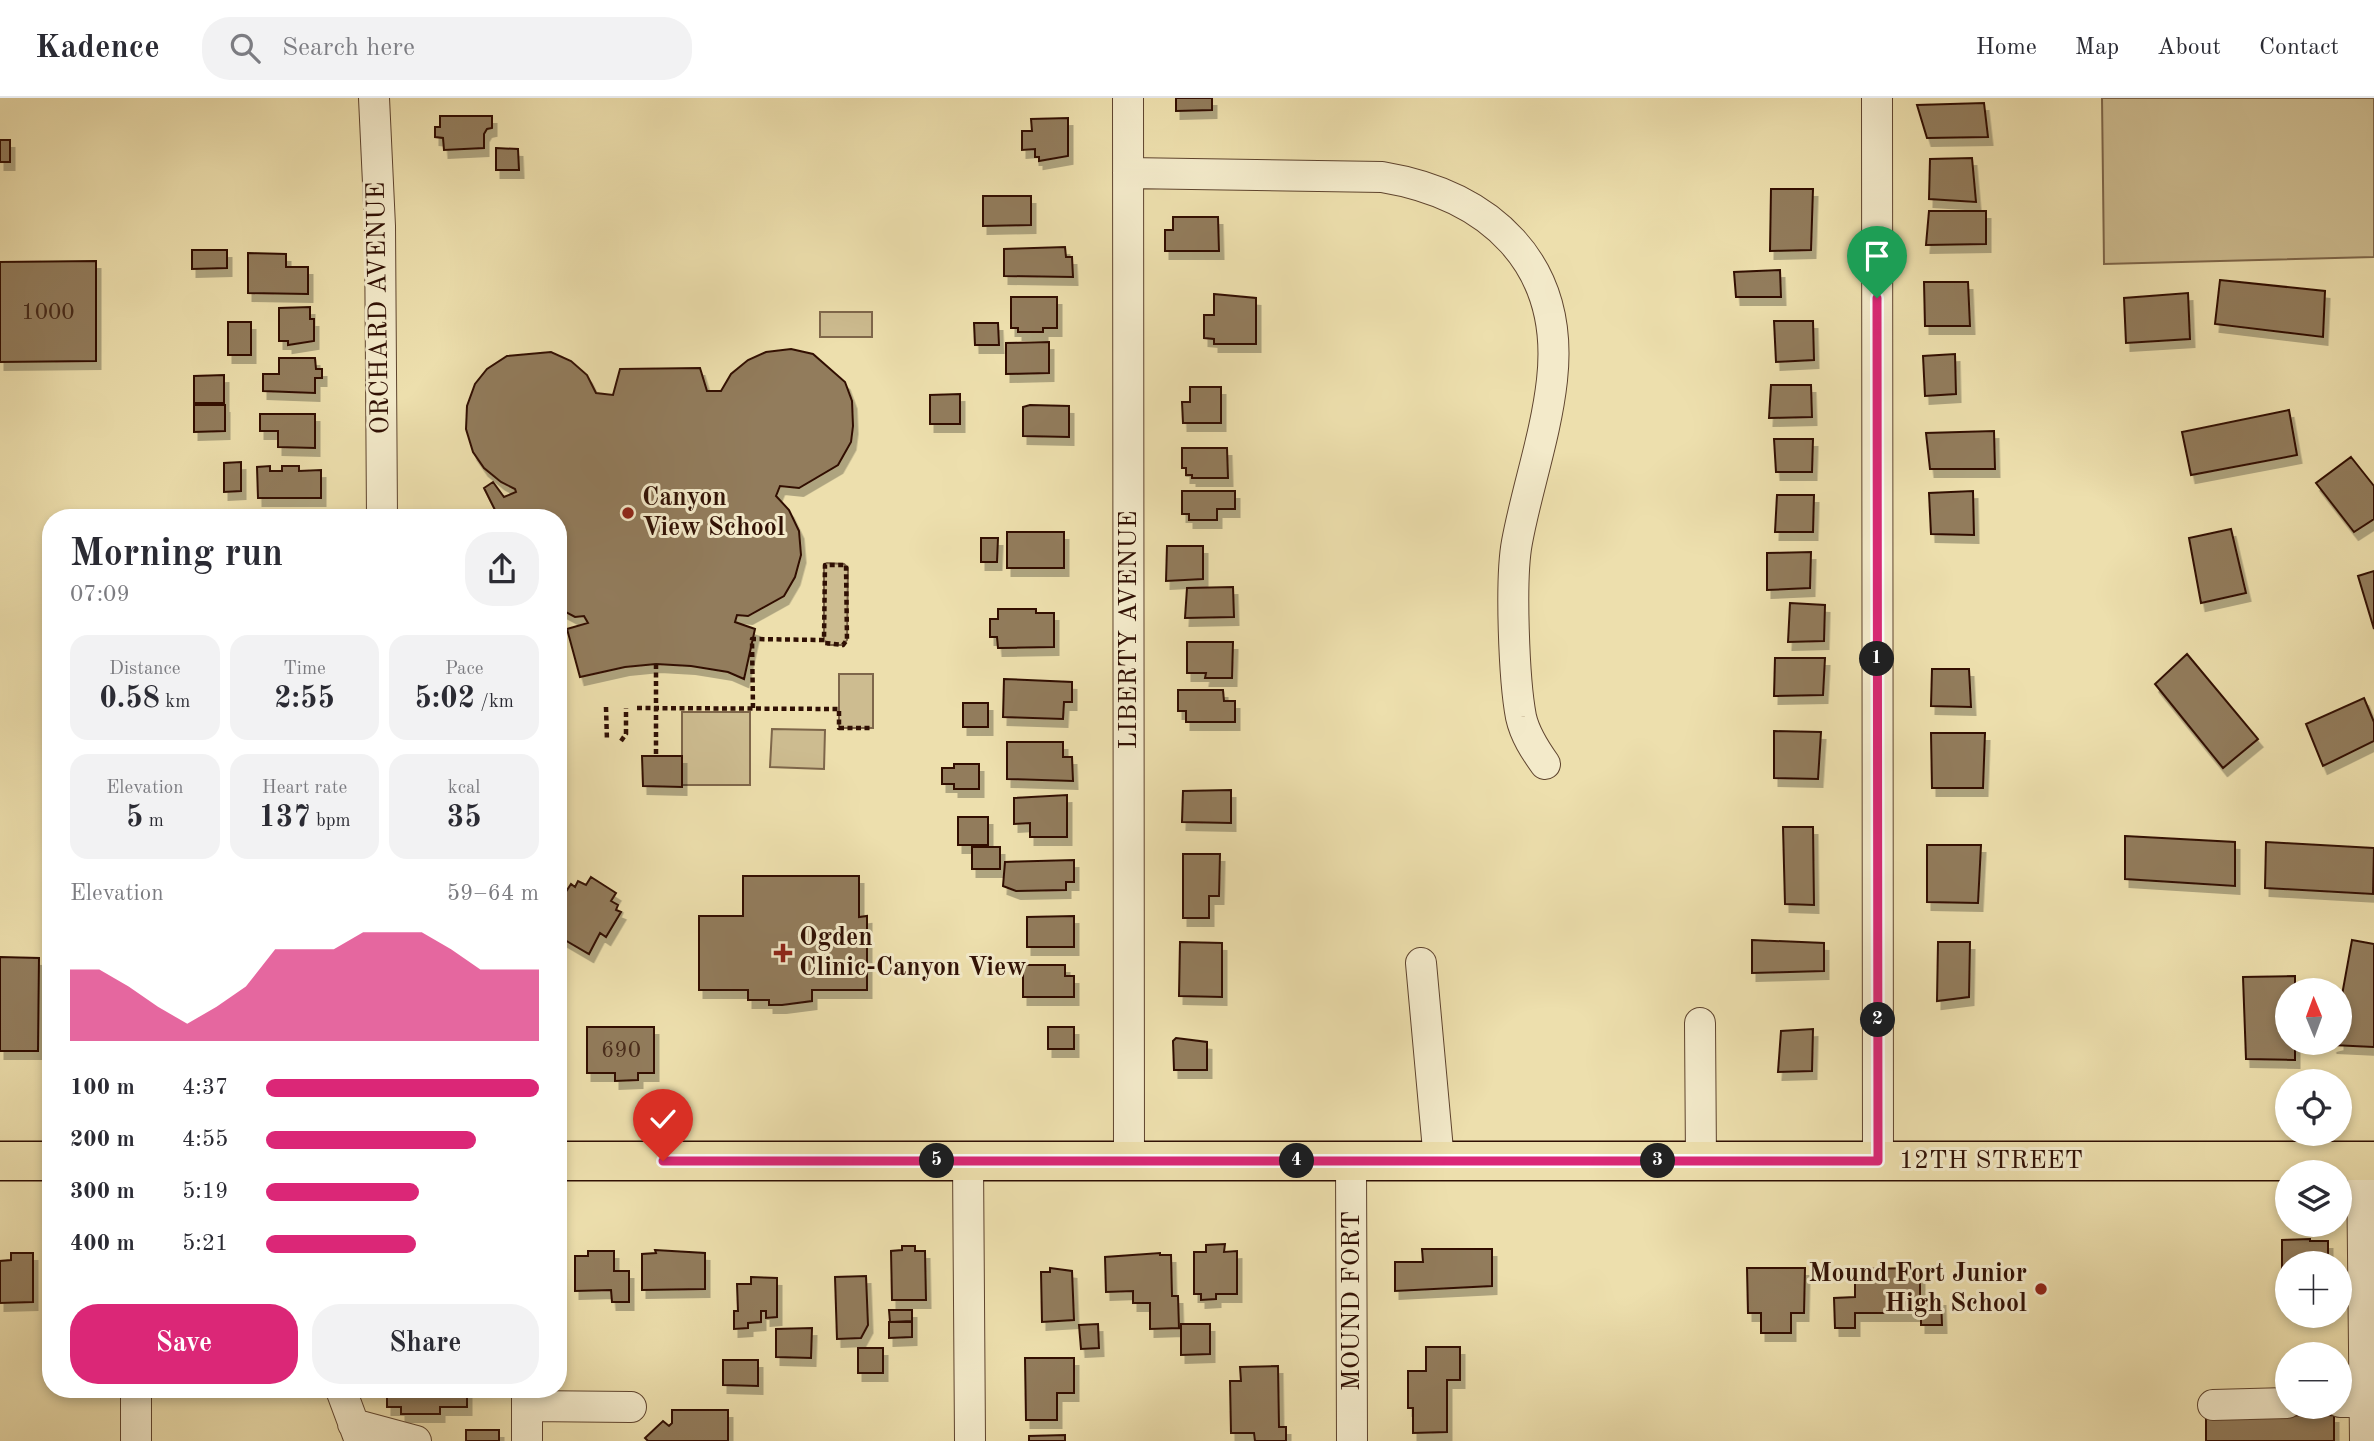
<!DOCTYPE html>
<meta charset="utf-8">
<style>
body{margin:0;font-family:"Old Standard TT",serif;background:#f2f2f3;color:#2b2b33;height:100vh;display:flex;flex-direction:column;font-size:26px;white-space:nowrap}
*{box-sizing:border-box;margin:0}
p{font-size:23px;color:#7c7c81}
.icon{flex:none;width:38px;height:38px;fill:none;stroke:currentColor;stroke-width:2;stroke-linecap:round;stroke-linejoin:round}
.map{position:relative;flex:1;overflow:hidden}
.panel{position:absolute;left:42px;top:411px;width:525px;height:889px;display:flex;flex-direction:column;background:#fff;border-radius:28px;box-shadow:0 4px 10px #0003}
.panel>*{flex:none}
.needle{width:46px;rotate:359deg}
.tools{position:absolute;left:2275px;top:880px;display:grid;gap:14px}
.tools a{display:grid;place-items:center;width:77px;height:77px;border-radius:50%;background:#fff;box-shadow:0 4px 10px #0003;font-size:35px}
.pin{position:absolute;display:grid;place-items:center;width:60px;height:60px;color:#fff;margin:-72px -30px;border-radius:50% 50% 50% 0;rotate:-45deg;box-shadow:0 0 7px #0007}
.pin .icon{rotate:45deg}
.km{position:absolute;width:35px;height:35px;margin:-18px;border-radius:50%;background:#222;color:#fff;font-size:19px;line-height:35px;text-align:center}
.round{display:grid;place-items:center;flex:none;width:74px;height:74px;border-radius:28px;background:#f2f2f3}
.headline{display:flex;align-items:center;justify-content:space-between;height:119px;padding:0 28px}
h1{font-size:38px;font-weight:600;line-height:52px}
.stats{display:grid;grid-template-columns:repeat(3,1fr);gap:10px;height:119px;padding:7px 28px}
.stats div{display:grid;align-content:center;border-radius:18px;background:#f2f2f3;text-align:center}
.stats b{font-size:30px;font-weight:600}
.stats small{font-size:19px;font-weight:400}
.stats p{font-size:19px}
.chart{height:196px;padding:14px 28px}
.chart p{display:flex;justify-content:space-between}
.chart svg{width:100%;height:126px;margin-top:7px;fill:#db2777;opacity:.7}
.primary-button{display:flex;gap:14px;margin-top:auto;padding:14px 28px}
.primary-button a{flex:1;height:80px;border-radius:28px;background:#db2777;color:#fff;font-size:28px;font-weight:600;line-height:80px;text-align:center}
.primary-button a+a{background:#f2f2f3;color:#2b2b33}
ul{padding:0 28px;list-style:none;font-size:23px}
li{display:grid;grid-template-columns:112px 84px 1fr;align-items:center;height:52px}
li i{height:18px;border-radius:9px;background:#db2777}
header{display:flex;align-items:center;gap:42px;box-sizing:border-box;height:98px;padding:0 35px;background:#fff;border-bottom:2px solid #e1e1e2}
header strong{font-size:33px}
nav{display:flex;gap:38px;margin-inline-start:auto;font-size:24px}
.search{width:490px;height:63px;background:#f2f2f3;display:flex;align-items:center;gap:18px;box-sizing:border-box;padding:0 24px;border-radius:28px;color:#7c7c81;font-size:26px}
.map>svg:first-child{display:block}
</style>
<header>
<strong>Kadence</strong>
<div class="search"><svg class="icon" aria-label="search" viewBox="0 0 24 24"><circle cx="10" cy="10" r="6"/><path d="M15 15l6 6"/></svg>Search here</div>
<nav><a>Home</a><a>Map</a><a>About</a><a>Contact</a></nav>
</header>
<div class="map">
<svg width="2374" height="1343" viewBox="0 0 2374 1343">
<defs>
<filter id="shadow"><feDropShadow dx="4.5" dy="8" stdDeviation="0" flood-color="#0004"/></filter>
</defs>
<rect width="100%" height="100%" fill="#eddfad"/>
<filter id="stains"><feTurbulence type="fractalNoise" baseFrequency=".00286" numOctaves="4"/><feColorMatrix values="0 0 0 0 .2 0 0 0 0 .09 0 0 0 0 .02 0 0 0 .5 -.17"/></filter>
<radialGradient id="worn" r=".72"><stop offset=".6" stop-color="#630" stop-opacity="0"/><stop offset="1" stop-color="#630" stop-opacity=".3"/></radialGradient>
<path fill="#cdbc90" stroke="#7e664a" stroke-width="2" d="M 2102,0 L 2374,0 L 2374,159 L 2104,166 Z
M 820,214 L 872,214 L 872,239 L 820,239 Z
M 827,465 L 844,466 L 848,470 L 847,542 L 843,547 L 828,547 L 824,542 L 824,470 Z
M 839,576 L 873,576 L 873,630 L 839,630 Z
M 682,614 L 750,614 L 750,687 L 682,687 Z
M 772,631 L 825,632 L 824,671 L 770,669 Z"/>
<path fill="#927c5c" stroke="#301004" stroke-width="2" filter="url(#shadow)" d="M 1176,0 L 1212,0 L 1212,12 L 1176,13 Z
M 1984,5 L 1988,39 L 1927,40 L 1917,7 Z
M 440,18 L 492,18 L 492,30 L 487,31 L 484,36 L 484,50 L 444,52 L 443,40 L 435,39 L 435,29 L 440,29 Z
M 1068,20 L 1068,58 L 1039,63 L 1039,59 L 1035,59 L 1035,51 L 1022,52 L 1022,33 L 1032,33 L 1031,21 Z
M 0,42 L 10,42 L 10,64 L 0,64 Z
M 496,50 L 518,51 L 519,72 L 496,72 Z
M 1972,60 L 1976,104 L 1929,101 L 1930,61 Z
M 1771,91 L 1813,91 L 1811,152 L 1770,153 Z
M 983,98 L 1031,98 L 1031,127 L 983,128 Z
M 1929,113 L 1986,113 L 1986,146 L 1926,147 Z
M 1173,119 L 1218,119 L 1219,153 L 1165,153 L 1165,132 L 1173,132 Z
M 1065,149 L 1066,159 L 1072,159 L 1073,179 L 1004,178 L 1004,151 Z
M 192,152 L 227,152 L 227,170 L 192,171 Z
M 248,155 L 286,156 L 286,169 L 308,169 L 308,196 L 248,195 Z
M 96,163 L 96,263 L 0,264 L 0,164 Z
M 1780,172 L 1781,199 L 1736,199 L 1734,174 Z
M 2220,182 L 2325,193 L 2323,239 L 2215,226 Z
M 1924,184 L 1968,184 L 1970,228 L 1925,228 Z
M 2188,195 L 2190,241 L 2126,245 L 2124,200 Z
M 1214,196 L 1256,200 L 1256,246 L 1214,246 L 1214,241 L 1204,240 L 1204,217 L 1214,217 Z
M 1011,199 L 1057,199 L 1057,230 L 1043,230 L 1043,234 L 1018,234 L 1018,230 L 1011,230 Z
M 310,209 L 310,221 L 314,221 L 314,243 L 288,247 L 288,243 L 279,243 L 279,210 Z
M 1774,223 L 1813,223 L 1814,262 L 1776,264 Z
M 228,224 L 251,224 L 251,257 L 228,257 Z
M 974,225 L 998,225 L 999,247 L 975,247 Z
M 1049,244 L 1049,275 L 1006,276 L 1006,245 Z
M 791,251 L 813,256 L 845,284 L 852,303 L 853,328 L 851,344 L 838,367 L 799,390 L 780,388 L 776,398 L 789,412 L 799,433 L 801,457 L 795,479 L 784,498 L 748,518 L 737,517 L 735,524 L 755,531 L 744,581 L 728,574 L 691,568 L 656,566 L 625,569 L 580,579 L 567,531 L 588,525 L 584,518 L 575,519 L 558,510 L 558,420 L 529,420 L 529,416 L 499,420 L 484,390 L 493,384 L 504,399 L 516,394 L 515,391 L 501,384 L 484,370 L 473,354 L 466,331 L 467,308 L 475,286 L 487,271 L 507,258 L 551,254 L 571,263 L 587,277 L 596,295 L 613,297 L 620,271 L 700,270 L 707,293 L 721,293 L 731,276 L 748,262 L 766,254 Z
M 1955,256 L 1956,296 L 1925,298 L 1923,258 Z
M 279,260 L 315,260 L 316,271 L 322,271 L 322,280 L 315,280 L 315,295 L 263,293 L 263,276 L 279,276 Z
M 224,277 L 224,305 L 194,305 L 194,278 Z
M 1771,287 L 1811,287 L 1812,319 L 1769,320 Z
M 1190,289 L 1221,289 L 1221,325 L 1183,325 L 1182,304 L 1190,304 Z
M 960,296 L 960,326 L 930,326 L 930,297 Z
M 194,307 L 225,307 L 225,333 L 194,334 Z
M 1030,307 L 1069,308 L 1069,339 L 1023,338 L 1023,309 Z
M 2289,312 L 2297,357 L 2191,377 L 2182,334 Z
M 260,316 L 315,316 L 315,350 L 278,349 L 278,333 L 260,333 Z
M 1994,333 L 1995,371 L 1930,371 L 1926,335 Z
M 1774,341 L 1813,341 L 1812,374 L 1776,374 Z
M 1182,350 L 1227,350 L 1228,380 L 1192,380 L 1192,377 L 1186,377 L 1186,370 L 1182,370 Z
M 2351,359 L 2374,388 L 2374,421 L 2354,434 L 2316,385 Z
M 241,364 L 241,393 L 224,394 L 224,365 Z
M 270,368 L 270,373 L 282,373 L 282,368 L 299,368 L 299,373 L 321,372 L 321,400 L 258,400 L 257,369 Z
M 1182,393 L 1235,393 L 1235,411 L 1217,411 L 1217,422 L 1189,422 L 1189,416 L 1182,416 Z
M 1973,393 L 1974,437 L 1931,436 L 1929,395 Z
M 1777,397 L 1814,397 L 1813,434 L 1775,434 Z
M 2231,431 L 2246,495 L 2201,505 L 2189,440 Z
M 1007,434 L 1064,434 L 1064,470 L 1007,470 Z
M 981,440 L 998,440 L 997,464 L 981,464 Z
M 1167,448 L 1203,448 L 1203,481 L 1166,483 Z
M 1811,454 L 1810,490 L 1767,492 L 1767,455 Z
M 2374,473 L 2374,531 L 2358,478 Z
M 1233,489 L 1234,519 L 1185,520 L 1187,490 Z
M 1790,505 L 1825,507 L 1824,543 L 1788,544 Z
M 998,511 L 1036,511 L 1036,515 L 1054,515 L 1054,549 L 998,550 L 997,539 L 990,539 L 990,521 L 998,521 Z
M 1187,544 L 1233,544 L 1232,580 L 1205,580 L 1206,575 L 1187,575 Z
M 2187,556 L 2258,641 L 2223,670 L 2155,586 Z
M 1775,560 L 1825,560 L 1823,597 L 1774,598 Z
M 1932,571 L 1969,571 L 1971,609 L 1931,608 Z
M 1004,581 L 1072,584 L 1072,604 L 1064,604 L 1063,621 L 1003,619 Z
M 1178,592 L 1223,592 L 1224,603 L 1235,603 L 1235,624 L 1186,624 L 1186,613 L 1178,613 Z
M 2364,600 L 2374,624 L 2374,643 L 2323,668 L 2306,626 Z
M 963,605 L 988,605 L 988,629 L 963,629 Z
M 1774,633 L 1821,634 L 1818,681 L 1774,680 Z
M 1931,635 L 1985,635 L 1983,690 L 1932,690 Z
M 1007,644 L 1063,644 L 1063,659 L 1072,659 L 1073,683 L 1007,681 Z
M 642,658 L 682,658 L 682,689 L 643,688 Z
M 954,666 L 979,666 L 979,691 L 954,691 L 954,686 L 942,686 L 942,670 L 954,670 Z
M 1231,692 L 1231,725 L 1182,724 L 1183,693 Z
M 1067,697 L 1067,739 L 1030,739 L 1030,725 L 1014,726 L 1014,700 Z
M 958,719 L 988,719 L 988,747 L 958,747 Z
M 1783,729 L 1813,729 L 1814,807 L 1785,806 Z
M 2125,738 L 2235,744 L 2235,788 L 2125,781 Z
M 2266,744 L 2374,750 L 2373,796 L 2265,790 Z
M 1927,747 L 1981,747 L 1978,805 L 1927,804 Z
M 972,749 L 1000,749 L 1000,771 L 972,771 Z
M 1183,756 L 1220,756 L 1219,798 L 1209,798 L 1209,820 L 1183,820 Z
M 1074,762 L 1074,784 L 1066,784 L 1066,792 L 1016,793 L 1003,788 L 1005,764 Z
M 743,778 L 859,778 L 859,819 L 867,818 L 867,892 L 812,892 L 812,903 L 782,907 L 769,907 L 769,902 L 748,902 L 748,892 L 699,892 L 699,818 L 743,818 Z
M 591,779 L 616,795 L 611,803 L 618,807 L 616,812 L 621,814 L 606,839 L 600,835 L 589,856 L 558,838 L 558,821 L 563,813 L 558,806 L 571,786 L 575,789 L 578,783 L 586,787 Z
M 1074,818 L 1074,849 L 1027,849 L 1027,819 Z
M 1752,842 L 1824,845 L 1824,873 L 1752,875 Z
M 2352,842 L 2374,846 L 2374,949 L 2332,947 L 2340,945 L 2340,908 Z
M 1180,844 L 1222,845 L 1222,899 L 1179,898 Z
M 1938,844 L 1970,844 L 1969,899 L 1937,903 Z
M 0,859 L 39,860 L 38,953 L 0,953 Z
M 1023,867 L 1065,867 L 1065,878 L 1074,878 L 1074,899 L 1023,899 Z
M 2295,878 L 2295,892 L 2287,892 L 2287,945 L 2295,945 L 2295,962 L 2246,961 L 2243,879 Z
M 587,929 L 654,929 L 654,975 L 638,975 L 638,982 L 615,983 L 615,975 L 587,975 Z
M 1048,929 L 1074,929 L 1074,951 L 1048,951 Z
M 1813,931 L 1812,973 L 1778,974 L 1781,933 Z
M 1176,940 L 1207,944 L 1207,972 L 1174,972 L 1173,943 Z
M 2310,1141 L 2310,1143 L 2328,1143 L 2328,1166 L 2287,1166 L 2287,1180 L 2282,1180 L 2282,1142 Z
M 1225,1146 L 1224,1154 L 1237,1153 L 1237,1196 L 1216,1196 L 1216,1201 L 1201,1202 L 1201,1196 L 1194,1196 L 1194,1154 L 1206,1154 L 1206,1147 Z
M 902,1148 L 915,1148 L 915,1153 L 925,1153 L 926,1202 L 892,1202 L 891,1153 L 902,1152 Z
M 1422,1151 L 1492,1151 L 1492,1188 L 1395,1193 L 1395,1164 L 1423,1164 Z
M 655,1152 L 705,1155 L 705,1191 L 642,1192 L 642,1156 L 656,1155 Z
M 588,1153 L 614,1153 L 614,1173 L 629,1173 L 629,1204 L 612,1204 L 611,1192 L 575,1193 L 575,1158 L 588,1158 Z
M 11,1155 L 33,1155 L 33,1204 L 0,1205 L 0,1163 L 11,1162 Z
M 1160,1155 L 1160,1157 L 1171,1157 L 1172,1198 L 1178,1198 L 1179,1230 L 1150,1231 L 1150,1205 L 1133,1205 L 1133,1193 L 1106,1194 L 1105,1159 Z
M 1050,1170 L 1072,1173 L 1074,1222 L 1042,1224 L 1041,1174 L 1050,1174 Z
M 1747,1170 L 1805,1170 L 1804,1215 L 1791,1215 L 1791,1235 L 1761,1235 L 1761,1215 L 1748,1215 Z
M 1920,1170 L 1920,1200 L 1941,1200 L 1942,1227 L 1921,1227 L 1921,1215 L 1855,1215 L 1855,1230 L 1835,1230 L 1834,1200 L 1855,1199 L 1855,1171 Z
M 866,1178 L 868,1227 L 861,1240 L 837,1241 L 835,1179 Z
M 751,1179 L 777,1180 L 777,1219 L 766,1220 L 766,1213 L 761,1213 L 761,1224 L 748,1225 L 748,1230 L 734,1231 L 734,1213 L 738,1213 L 737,1186 L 751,1186 Z
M 889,1212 L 912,1212 L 912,1223 L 890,1224 Z
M 889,1224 L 912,1224 L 912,1239 L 889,1240 Z
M 1098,1226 L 1099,1250 L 1081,1251 L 1079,1227 Z
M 1181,1226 L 1210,1226 L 1210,1256 L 1181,1257 Z
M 812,1230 L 811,1260 L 776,1259 L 776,1231 Z
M 1426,1249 L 1460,1249 L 1460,1282 L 1447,1282 L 1447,1334 L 1413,1335 L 1413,1310 L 1408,1310 L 1408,1273 L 1426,1273 Z
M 858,1250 L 883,1250 L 883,1275 L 858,1275 Z
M 1025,1260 L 1074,1260 L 1074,1295 L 1057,1295 L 1057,1322 L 1026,1322 Z
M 723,1262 L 758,1262 L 758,1288 L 723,1287 Z
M 1278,1268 L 1279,1329 L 1286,1329 L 1286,1343 L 1255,1343 L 1254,1335 L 1231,1335 L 1230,1283 L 1241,1283 L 1240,1269 Z
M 387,1292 L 467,1292 L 467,1309 L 440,1309 L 440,1316 L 401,1316 L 401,1309 L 387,1309 Z
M 672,1312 L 728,1312 L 728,1343 L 648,1343 L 645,1340 L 663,1323 L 669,1328 L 672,1325 Z
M 2334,1317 L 2334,1343 L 2206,1343 L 2206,1318 Z
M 466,1332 L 499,1332 L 499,1343 L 466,1343 Z
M 1065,1337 L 1065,1343 L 1029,1343 L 1029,1338 Z"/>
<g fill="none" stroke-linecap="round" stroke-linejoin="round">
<defs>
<path id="minor" d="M 374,0 L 380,128 L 382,420
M 1128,0 L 1129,1063
M 1877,0 L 1878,1063
M 1128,75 L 1382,79 C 1490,97 1565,165 1552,282 C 1546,337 1527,390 1517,444 C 1510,481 1514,582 1521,619 C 1525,637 1535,652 1545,666
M 1421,865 L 1439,1063
M 1700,925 L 1701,1063
M 968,1063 L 970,1343
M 1351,1063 L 1352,1343
M 2362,1063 L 2365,1343
M 341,1292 L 360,1343
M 527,1292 L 527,1343
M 2340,1304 L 2365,1304
M 2213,1307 L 2287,1305
M 527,1308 L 631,1309
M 353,1326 L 416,1343
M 136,1343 L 136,1292"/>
<path id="major" d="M 0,1063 L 51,1063
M 558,1063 L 2374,1063"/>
</defs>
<use href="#minor" stroke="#5f442e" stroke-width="32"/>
<use href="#major" stroke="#301004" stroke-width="41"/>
<path stroke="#301004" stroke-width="4.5" stroke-dasharray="5 3.5" stroke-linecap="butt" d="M 656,566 L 656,658
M 606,609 L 607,643
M 637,610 L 839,611 L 839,630 L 873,630
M 753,610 L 752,541 L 824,542 L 825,545 L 843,547 L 847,542 L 846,467 L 825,467 L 824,542
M 621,643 L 626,636 L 626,610"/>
<use href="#minor" stroke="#f3eaca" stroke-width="30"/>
<use href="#major" stroke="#eddfad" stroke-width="38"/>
</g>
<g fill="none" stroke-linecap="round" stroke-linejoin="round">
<defs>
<path id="route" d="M 663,1063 L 1878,1063 L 1877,200"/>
</defs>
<use href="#route" stroke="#fff" stroke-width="14"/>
<use href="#route" stroke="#db2777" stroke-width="9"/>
</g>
<g fill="#8f2418" stroke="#f3eaca" stroke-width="2.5">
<circle cx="628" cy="415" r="7"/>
<path d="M779.5 844.5h7v7h7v7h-7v7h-7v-7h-7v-7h7z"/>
<circle cx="2041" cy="1191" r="7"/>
</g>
<g text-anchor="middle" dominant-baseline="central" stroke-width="6" stroke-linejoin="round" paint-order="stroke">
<g font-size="23" fill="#482b1a">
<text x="48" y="214">1000</text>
<text x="621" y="952">690</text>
</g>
<g font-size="26" fill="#301004" stroke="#f3eaca">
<text transform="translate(379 210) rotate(-91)">ORCHARD AVENUE</text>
<text transform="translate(1129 532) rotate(-90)">LIBERTY AVENUE</text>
<text x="1991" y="1063">12TH STREET</text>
<text transform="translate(1352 1203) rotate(-90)">MOUND FORT</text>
</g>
<g font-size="26" font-weight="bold" fill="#301004" stroke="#f3eaca" text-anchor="start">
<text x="642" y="400">Canyon<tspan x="642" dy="30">View School</tspan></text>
<text x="799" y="840">Ogden<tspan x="799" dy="30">Clinic-Canyon View</tspan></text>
<text x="2027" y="1176" text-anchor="end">Mound Fort Junior<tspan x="2027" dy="30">High School</tspan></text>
</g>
</g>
<rect width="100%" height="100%" filter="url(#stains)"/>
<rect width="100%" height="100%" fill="url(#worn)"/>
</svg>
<div class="tools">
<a><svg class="needle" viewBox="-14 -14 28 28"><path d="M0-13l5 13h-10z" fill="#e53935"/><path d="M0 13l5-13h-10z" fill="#7c7c81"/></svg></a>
<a><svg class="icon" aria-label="locate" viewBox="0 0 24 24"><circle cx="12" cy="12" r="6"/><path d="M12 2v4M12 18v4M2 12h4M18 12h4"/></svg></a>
<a><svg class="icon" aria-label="layers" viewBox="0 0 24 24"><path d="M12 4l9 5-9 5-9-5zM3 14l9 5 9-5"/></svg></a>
<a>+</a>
<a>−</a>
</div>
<div class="pin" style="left:1877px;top:200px;background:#1e9e55"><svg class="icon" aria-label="arrive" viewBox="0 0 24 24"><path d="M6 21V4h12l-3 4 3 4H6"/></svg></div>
<div class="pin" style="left:663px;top:1063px;background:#d93025"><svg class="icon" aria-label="check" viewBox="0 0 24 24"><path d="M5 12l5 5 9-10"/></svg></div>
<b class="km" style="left:1877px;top:561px">1</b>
<b class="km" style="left:1878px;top:922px">2</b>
<b class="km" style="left:1658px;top:1063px">3</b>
<b class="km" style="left:1297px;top:1063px">4</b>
<b class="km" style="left:937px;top:1063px">5</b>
<section class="panel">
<div class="headline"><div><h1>Morning run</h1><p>07:09</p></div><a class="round"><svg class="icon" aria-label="share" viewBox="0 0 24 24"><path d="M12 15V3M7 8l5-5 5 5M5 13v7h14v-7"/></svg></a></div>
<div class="stats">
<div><p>Distance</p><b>0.58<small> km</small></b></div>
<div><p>Time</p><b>2:55</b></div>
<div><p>Pace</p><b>5:02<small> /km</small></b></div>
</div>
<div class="stats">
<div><p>Elevation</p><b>5<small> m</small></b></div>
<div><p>Heart rate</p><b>137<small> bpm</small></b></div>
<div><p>kcal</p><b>35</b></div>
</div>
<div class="chart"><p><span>Elevation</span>59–64 m</p>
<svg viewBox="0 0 160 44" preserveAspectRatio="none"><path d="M0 44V19L10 19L20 25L30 32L40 38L50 32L60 25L70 12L80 12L90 12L100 6L110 6L120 6L130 12L140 19L150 19L160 19V44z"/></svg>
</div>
<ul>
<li><b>100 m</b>4:37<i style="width:100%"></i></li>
<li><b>200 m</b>4:55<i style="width:77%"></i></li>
<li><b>300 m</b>5:19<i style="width:56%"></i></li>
<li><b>400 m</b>5:21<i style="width:55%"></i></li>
</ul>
<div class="primary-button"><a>Save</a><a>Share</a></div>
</section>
</div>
